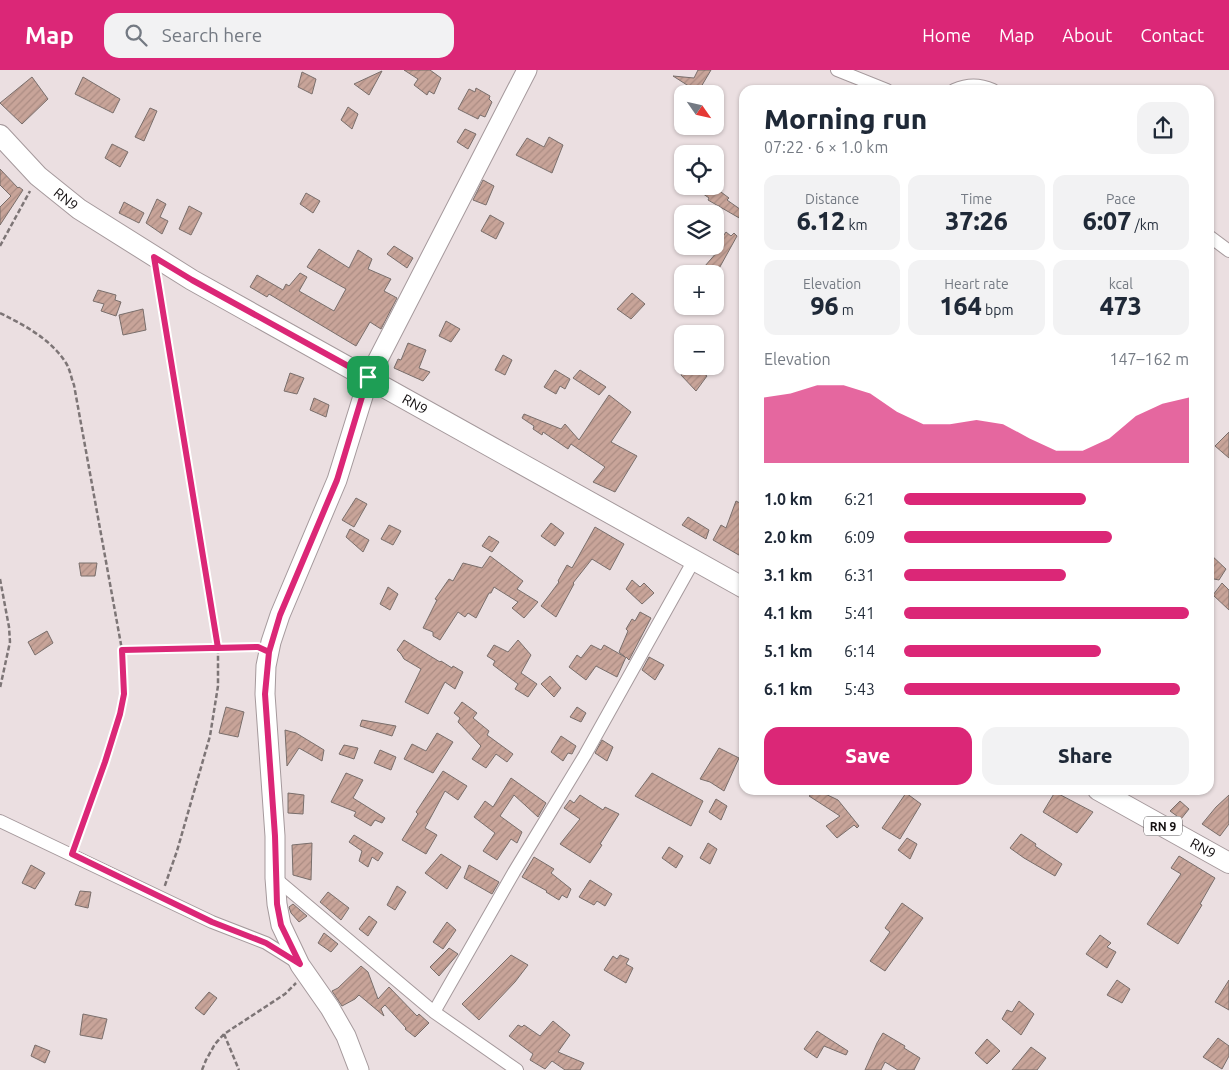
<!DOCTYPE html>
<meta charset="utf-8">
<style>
body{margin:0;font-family:Ubuntu,sans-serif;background:#f2f2f3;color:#1f2937;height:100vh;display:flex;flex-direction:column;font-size:19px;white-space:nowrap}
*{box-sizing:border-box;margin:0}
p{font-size:16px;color:#747a83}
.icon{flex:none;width:28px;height:28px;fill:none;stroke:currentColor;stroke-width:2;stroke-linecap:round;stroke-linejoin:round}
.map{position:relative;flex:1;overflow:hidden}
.sheet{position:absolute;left:739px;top:15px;width:475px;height:710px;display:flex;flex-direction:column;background:#fff;border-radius:15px;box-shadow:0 1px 4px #0004}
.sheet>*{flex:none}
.needle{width:32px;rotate:124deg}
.tools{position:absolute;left:674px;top:15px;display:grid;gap:10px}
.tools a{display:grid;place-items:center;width:50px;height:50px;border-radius:10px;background:#fff;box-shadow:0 1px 4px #0004;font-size:25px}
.pin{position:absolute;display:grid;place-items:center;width:42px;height:42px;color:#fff;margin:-21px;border-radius:10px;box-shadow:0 2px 8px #0006}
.round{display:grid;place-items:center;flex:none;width:52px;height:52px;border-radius:15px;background:#f2f2f3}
.overview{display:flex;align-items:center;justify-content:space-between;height:85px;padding:0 25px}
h1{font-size:28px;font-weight:800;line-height:38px}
.stats{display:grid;grid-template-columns:repeat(3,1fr);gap:8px;height:85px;padding:5px 25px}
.stats div{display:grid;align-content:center;border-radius:12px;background:#f2f2f3;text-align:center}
.stats b{font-size:25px;font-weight:800}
.stats small{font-size:14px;font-weight:400}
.stats p{font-size:14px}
.chart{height:140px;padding:10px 25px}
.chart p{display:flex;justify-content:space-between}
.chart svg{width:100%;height:90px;margin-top:5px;fill:#db2777;opacity:.7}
.action{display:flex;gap:10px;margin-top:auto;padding:10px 25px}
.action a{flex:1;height:58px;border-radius:15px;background:#db2777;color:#fff;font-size:20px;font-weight:800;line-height:58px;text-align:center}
.action a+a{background:#f2f2f3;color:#1f2937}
ul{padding:0 25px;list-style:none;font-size:16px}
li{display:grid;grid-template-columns:80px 60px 1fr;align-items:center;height:38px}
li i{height:12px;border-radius:6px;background:#db2777}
header{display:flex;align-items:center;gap:30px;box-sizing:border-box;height:70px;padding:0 25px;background:#db2777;color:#fff}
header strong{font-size:24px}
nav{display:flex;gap:28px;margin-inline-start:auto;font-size:18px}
.search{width:350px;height:45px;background:#f2f2f3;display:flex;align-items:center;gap:12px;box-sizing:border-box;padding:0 18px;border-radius:15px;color:#747a83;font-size:19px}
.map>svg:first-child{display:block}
</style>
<header>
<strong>Map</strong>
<div class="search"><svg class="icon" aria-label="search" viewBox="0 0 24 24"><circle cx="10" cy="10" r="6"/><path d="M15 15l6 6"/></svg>Search here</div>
<nav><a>Home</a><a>Map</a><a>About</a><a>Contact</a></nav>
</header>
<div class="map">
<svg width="1229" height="1000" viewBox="0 0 1229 1000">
<defs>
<pattern id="building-hatch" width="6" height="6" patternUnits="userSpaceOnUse" patternTransform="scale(1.25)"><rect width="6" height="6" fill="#c8a499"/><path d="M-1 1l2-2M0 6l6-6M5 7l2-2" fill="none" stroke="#ab8c83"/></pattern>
</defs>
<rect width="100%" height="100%" fill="#ebdfe1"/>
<path fill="url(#building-hatch)" stroke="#796e6b" d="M 404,0 L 430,0 L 441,8 L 434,24 L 429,21 L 427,25 L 414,15 L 418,9 Z
M 698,0 L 711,0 L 698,22 L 673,6 L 694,8 Z
M 382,1 L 369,25 L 354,14 Z
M 302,2 L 316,9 L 312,24 L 298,17 Z
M 32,7 L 48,29 L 22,54 L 0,33 Z
M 83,7 L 120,29 L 113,43 L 75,24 Z
M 476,18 L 490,26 L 489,29 L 492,32 L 485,47 L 480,45 L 478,49 L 458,39 L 469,19 L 475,22 Z
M 348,37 L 358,44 L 352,59 L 341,50 Z
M 150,38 L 157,41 L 144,71 L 135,67 Z
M 465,59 L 476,64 L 468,79 L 457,72 Z
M 549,67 L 563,75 L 552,103 L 516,85 L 527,68 L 544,77 Z
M 112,74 L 128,82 L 120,97 L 105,88 Z
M 0,99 L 18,118 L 19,117 L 23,120 L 0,155 L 0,137 L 11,126 L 0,115 Z
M 483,110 L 494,116 L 486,135 L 473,130 Z
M 692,116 L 713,116 L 729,128 L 727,130 L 744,142 L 744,145 L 741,149 L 708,130 L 709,128 Z
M 306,123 L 320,131 L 313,143 L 300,134 Z
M 157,129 L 166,134 L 160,147 L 168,151 L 162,164 L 146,153 Z
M 124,132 L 144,143 L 139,153 L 119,143 Z
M 189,136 L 202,143 L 191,165 L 179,159 Z
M 490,145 L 504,153 L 496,169 L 481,161 Z
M 726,162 L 731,166 L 734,163 L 737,166 L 716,204 L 698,204 L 718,181 L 715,178 Z
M 394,176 L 413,188 L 407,198 L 387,184 Z
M 319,179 L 349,198 L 358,180 L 372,189 L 368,199 L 391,209 L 384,221 L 397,228 L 381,259 L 370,252 L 356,276 L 269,224 L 267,227 L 250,217 L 257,205 L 283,220 L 286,214 L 289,216 L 300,203 L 307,207 L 299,221 L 334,241 L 346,219 L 307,197 Z
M 98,220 L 116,225 L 115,230 L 121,232 L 116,246 L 101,241 L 104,234 L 93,231 Z
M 632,223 L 645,234 L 631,249 L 617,239 Z
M 143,239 L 146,260 L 123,265 L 119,245 Z
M 446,251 L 460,259 L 451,272 L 439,266 Z
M 408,273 L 426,280 L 419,298 L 430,302 L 423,311 L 394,298 L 398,289 L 401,290 Z
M 503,285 L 512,290 L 505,305 L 495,300 Z
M 687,296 L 694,296 L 707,306 L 696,321 L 681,305 Z
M 555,300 L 570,309 L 565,319 L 560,316 L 556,324 L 544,317 Z
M 580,300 L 606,317 L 599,325 L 573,308 Z
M 290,303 L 304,308 L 297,324 L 284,321 Z
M 609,325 L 631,342 L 611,372 L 637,386 L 615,422 L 593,412 L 605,397 L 571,374 L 568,379 L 543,362 L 542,365 L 533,359 L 534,356 L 522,348 L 524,344 L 561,359 L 565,354 L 579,370 Z
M 314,328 L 329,335 L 326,347 L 310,340 Z
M 1229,362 L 1229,388 L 1215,376 Z
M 356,428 L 367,434 L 354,457 L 342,450 Z
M 736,431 L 744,435 L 744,488 L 713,470 L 721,455 L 726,458 Z
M 688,447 L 709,460 L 706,469 L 682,455 Z
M 551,453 L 564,463 L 555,476 L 541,466 Z
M 389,455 L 401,461 L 393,475 L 381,469 Z
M 595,457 L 624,474 L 610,500 L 592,489 L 573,513 L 574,514 L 556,547 L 541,536 L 559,512 L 558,511 L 567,495 L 572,498 Z
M 350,459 L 369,470 L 363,482 L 346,467 Z
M 489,466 L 499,472 L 492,482 L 482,476 Z
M 1209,483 L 1226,499 L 1219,510 L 1209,508 Z
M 490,486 L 523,511 L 517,519 L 538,532 L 524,548 L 512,538 L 518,532 L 494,517 L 491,523 L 489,523 L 476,548 L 468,543 L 465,547 L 458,542 L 440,570 L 433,566 L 433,562 L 423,558 L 437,530 L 435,529 L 449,509 L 453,511 L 463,493 L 482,498 Z
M 79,493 L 97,493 L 95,506 L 81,506 Z
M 632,510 L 640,517 L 644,513 L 654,523 L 642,534 L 626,519 Z
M 1222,513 L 1229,520 L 1229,540 L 1213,525 Z
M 388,517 L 398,524 L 390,540 L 380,534 Z
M 640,542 L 651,548 L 629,590 L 626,587 L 617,607 L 596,596 L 586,610 L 569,597 L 577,585 L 581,588 L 591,575 L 601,580 L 604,575 L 625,587 L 619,582 L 628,561 L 626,559 L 632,549 L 635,551 Z
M 47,561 L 53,573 L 35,585 L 28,572 Z
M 404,570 L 440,592 L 441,591 L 452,598 L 453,596 L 463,602 L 455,619 L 445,612 L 428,644 L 405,632 L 421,599 L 404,589 L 401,584 L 397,580 Z
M 518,570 L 531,585 L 521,603 L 537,614 L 528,627 L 515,619 L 518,614 L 493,595 L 495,591 L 487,586 L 494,575 L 508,582 Z
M 649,587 L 664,595 L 655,610 L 642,600 Z
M 550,606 L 561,618 L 554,627 L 541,614 Z
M 462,632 L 477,643 L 473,648 L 489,661 L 487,665 L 513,684 L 507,692 L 496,684 L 486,698 L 472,689 L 481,676 L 458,652 L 460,648 L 454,643 Z
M 226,637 L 244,642 L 238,667 L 219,663 Z
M 577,637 L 586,643 L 581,652 L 570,647 Z
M 362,650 L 396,656 L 392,666 L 360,656 Z
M 285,660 L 296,663 L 324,680 L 322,691 L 299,678 L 287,696 Z
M 437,663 L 453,672 L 433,703 L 404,689 L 412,674 L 426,681 Z
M 561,666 L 576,676 L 572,684 L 568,683 L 563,691 L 551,682 Z
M 602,670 L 613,677 L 607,691 L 595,683 Z
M 344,675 L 358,678 L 354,689 L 339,684 Z
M 719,678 L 739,688 L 724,721 L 710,712 L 700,709 Z
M 380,680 L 396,687 L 391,700 L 374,693 Z
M 443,701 L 467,716 L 458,730 L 445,721 L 425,758 L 437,765 L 426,784 L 402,770 L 418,744 L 416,742 Z
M 346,703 L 363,710 L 353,728 L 385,748 L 382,753 L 375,750 L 371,756 L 354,746 L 356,742 L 331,732 Z
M 652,703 L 703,731 L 691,756 L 635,726 Z
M 511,708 L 546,733 L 538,747 L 514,725 L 500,746 L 522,762 L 517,773 L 511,769 L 497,790 L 483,781 L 495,763 L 474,747 L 485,731 L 493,737 Z
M 817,720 L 838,730 L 859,756 L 857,758 L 854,755 L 837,768 L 826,756 L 840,746 L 809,726 Z
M 1055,722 L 1093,742 L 1077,763 L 1043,742 Z
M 288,723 L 304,725 L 303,744 L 288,743 Z
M 906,723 L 921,734 L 900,769 L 882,758 Z
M 580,725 L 603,740 L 605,737 L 619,744 L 600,774 L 602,775 L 590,793 L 560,774 L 580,749 L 564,738 L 570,730 L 574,733 Z
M 1229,725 L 1229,754 L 1220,766 L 1202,754 L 1216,737 Z
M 716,729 L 727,736 L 721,750 L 709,742 Z
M 1180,731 L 1189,739 L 1181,749 L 1170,741 Z
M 1021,764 L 1036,774 L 1035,776 L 1062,794 L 1055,806 L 1024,788 L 1010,778 Z
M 354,765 L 383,783 L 378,791 L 372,787 L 368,797 L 359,791 L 362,781 L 349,772 Z
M 907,768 L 917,774 L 910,789 L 898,780 Z
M 312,773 L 311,810 L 293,805 L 292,775 Z
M 708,773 L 717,779 L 710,794 L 700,788 Z
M 669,777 L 683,786 L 676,798 L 662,788 Z
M 441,784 L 461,797 L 447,819 L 425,803 Z
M 1179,786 L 1215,808 L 1200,834 L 1202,835 L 1178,874 L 1147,854 L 1181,804 L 1171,798 Z
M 534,787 L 554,799 L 551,803 L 571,819 L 567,828 L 562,825 L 559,830 L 546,822 L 547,821 L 522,807 Z
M 31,795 L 45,803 L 35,819 L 22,813 Z
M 469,795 L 499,812 L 492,824 L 464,808 Z
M 590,810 L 612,824 L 605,836 L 597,831 L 594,835 L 579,827 Z
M 397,816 L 406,822 L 395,840 L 387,835 Z
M 80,821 L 91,822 L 88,838 L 75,835 Z
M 328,822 L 349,838 L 341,850 L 320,832 Z
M 902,833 L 923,848 L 885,901 L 870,891 L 890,862 L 885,858 Z
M 293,834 L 307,846 L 299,852 L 291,843 L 289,837 Z
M 369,846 L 377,852 L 368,866 L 359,859 Z
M 447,852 L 456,860 L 443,879 L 433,872 Z
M 324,863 L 338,874 L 331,882 L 318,873 Z
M 1100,865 L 1111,873 L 1107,877 L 1116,882 L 1107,898 L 1086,884 Z
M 449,878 L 458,884 L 439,906 L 430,897 Z
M 511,885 L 528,895 L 515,912 L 479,950 L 462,934 Z
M 620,885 L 629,889 L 626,894 L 633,898 L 626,913 L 604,900 L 613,886 L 617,889 Z
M 361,896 L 368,902 L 378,929 L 389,917 L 417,946 L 419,944 L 429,953 L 415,967 L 405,959 L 406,958 L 385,935 L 381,939 L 384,946 L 359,925 L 355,929 L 342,936 L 332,921 L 338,918 Z
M 1117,910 L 1130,919 L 1122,933 L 1107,925 Z
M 1229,910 L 1229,940 L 1215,932 Z
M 209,922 L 217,928 L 204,945 L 195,938 Z
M 1019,931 L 1034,944 L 1021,965 L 1002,949 L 1007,940 L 1012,942 Z
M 83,944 L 107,949 L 102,969 L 80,965 Z
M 553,951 L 570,965 L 558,982 L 584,993 L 580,1000 L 565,1000 L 552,991 L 545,999 L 530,990 L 533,984 L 509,966 L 518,955 L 522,957 L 524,955 L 540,966 Z
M 817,961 L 848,981 L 846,985 L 824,976 L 817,988 L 804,979 Z
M 883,963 L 905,976 L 904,978 L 920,988 L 914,1000 L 898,1000 L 885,992 L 881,1000 L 865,1000 L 877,973 Z
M 1218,968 L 1229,976 L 1229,986 L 1222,999 L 1203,987 Z
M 987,969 L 1000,981 L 987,994 L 975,983 Z
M 35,975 L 50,981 L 45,993 L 31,986 Z
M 1031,977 L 1046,988 L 1037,1000 L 1012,1000 Z"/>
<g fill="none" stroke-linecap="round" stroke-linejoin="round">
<defs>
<path id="street" d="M 837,0 L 887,20
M 954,20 C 968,14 979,14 993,20
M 1209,166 L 1229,181
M 0,751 L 212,852 L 266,873 L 298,893
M 275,808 L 434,942 L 517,1000
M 434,942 L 514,802 L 585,685 L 694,490"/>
<path id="secondary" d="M 359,1000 L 346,966 L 330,938 L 300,895 L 281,855 L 277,834 L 275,808 L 275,766 L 265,624 L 266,596 L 271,572 L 280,545 L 337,410 L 369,307 L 527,0"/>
<path id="primary" d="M 0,65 L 38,106 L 79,139 L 192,210 L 744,518
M 1098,720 L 1229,793"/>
</defs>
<use href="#street" stroke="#a5999c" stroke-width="14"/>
<use href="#secondary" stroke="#a5999c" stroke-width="21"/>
<use href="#primary" stroke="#a5999c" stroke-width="22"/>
<path stroke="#7d7576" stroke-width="2.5" stroke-dasharray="5 2.5" stroke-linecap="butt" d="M 0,176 L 30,121
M 158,208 L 218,578 L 218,616 L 210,666 L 177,781 L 164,818
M 0,243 C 24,255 51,269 66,293 C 70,299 71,308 74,315 L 122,580 C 123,595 125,612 123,626 C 117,675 92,727 76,773
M 0,509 L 9,557 L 10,572 L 0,618
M 122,580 L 256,577
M 224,964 L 239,1000
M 202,1000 L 206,990 L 215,974 L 224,964 L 285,924 L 296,913"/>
<use href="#street" stroke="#fff" stroke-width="12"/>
<use href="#secondary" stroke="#fff" stroke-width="19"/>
<use href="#primary" stroke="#fff" stroke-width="20"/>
</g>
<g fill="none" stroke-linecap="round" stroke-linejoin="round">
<defs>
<path id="route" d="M 368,307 L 337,410 L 280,545 L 269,582 L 258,577 L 122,580 L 124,624 L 120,644 L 105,692 L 72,784 L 212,852 L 266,873 L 300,894 L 281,855 L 277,834 L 275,766 L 265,624 L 269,582 L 258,577 L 218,578 L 154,187 L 192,210 L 368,307"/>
</defs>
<use href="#route" stroke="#fff" stroke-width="10"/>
<use href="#route" stroke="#db2777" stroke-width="6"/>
</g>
<g text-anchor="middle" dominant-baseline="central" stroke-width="4" stroke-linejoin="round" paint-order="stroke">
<rect fill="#fff" stroke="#5a5758" stroke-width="1" x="1144" y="746.5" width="38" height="19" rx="4"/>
<g font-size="12" font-weight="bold" fill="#130f10">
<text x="1163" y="756">RN 9</text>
</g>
<g font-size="14" fill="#130f10" stroke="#fff">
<text transform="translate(66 129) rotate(39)">RN9</text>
<text transform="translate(415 334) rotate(29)">RN9</text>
<text transform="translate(1203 778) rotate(29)">RN9</text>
</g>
</g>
</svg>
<div class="tools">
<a><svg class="needle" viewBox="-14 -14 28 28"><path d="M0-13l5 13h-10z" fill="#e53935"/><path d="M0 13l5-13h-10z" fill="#747a83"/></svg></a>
<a><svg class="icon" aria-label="locate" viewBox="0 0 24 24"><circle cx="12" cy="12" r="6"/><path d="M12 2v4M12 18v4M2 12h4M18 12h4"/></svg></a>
<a><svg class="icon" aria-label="layers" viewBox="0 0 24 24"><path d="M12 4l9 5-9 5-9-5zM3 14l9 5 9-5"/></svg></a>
<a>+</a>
<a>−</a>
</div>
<div class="pin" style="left:368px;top:307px;background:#1e9e55"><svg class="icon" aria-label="arrive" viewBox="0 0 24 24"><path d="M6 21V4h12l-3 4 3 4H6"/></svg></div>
<section class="sheet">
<div class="overview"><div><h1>Morning run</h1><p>07:22 · 6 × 1.0 km</p></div><a class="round"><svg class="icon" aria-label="share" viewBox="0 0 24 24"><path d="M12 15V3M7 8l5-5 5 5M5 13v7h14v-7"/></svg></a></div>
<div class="stats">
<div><p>Distance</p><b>6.12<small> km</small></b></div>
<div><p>Time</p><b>37:26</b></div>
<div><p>Pace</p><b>6:07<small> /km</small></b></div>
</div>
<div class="stats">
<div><p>Elevation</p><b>96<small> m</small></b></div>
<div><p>Heart rate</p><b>164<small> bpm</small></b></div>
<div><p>kcal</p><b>473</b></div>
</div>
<div class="chart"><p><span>Elevation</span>147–162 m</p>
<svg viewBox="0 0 160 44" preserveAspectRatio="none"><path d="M0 44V12L10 10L20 6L30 6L40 10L50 19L60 25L70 25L80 23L90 25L100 32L110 38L120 38L130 32L140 21L150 15L160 12V44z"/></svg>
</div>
<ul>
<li><b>1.0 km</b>6:21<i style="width:64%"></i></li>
<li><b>2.0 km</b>6:09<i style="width:73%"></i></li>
<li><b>3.1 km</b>6:31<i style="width:57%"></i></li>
<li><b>4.1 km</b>5:41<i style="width:100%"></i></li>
<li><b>5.1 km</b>6:14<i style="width:69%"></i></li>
<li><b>6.1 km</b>5:43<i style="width:97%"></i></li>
</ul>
<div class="action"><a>Save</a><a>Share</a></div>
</section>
</div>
